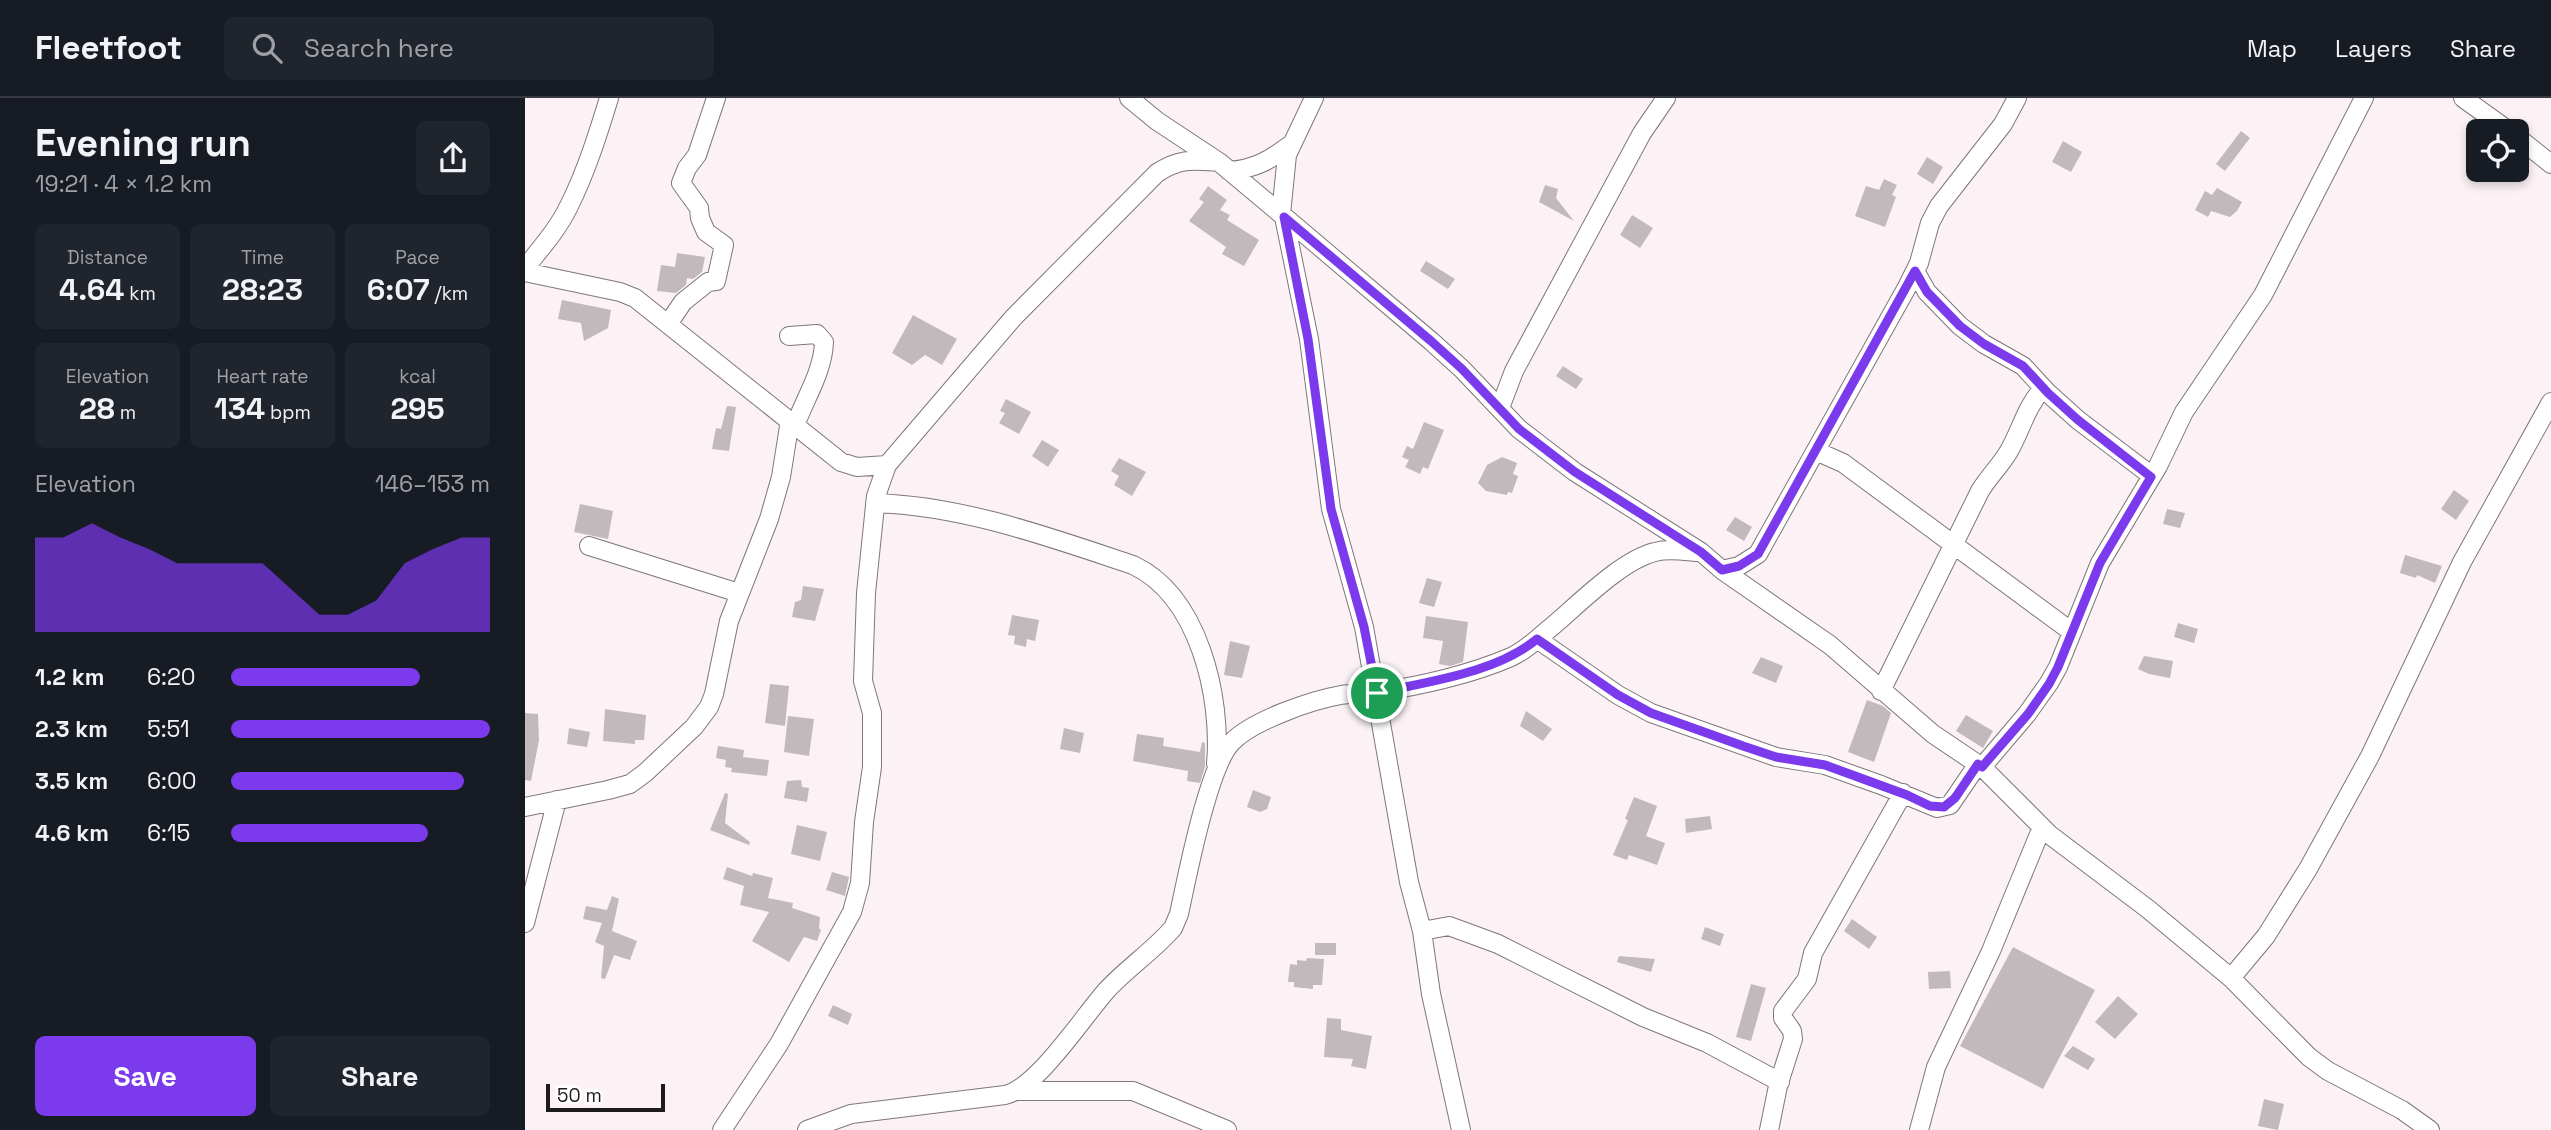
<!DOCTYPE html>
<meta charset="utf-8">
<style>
body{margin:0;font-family:"Space Grotesk",sans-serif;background:#20242c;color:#f1f3f6;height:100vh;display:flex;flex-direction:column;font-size:26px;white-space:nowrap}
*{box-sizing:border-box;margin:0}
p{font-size:23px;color:#9ea1a6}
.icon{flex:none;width:38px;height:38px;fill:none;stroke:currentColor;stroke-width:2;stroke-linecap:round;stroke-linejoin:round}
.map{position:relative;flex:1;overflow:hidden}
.drawer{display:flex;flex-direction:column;background:#171b24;width:525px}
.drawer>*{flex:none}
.tools{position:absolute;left:1941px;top:21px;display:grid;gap:14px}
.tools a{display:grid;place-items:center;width:63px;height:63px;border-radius:10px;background:#171b24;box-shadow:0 4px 10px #0003;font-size:35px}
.scale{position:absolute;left:21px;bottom:18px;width:119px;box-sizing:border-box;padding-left:7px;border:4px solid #1e1b1c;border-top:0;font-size:19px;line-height:24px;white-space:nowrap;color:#1e1b1c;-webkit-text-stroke:5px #fff;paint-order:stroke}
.pin{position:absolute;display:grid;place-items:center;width:60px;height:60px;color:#fff;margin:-30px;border:4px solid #fff;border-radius:50%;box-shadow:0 2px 7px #0007}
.round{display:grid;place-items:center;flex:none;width:74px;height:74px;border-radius:10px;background:#20242c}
.headline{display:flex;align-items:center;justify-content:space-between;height:119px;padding:0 35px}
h1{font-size:38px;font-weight:600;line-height:52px}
.figures{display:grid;grid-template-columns:repeat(3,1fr);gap:10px;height:119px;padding:7px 35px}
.figures div{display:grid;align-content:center;border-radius:10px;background:#20242c;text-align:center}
.figures b{font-size:30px;font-weight:600}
.figures small{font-size:19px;font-weight:400}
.figures p{font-size:19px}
.chart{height:196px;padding:14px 35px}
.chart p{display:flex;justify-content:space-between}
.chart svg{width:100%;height:126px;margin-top:7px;fill:#7c3aed;opacity:.7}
.action{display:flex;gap:14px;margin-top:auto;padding:14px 35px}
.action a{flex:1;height:80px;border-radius:10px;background:#7c3aed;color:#fff;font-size:28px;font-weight:600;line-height:80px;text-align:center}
.action a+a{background:#20242c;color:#f1f3f6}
ul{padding:0 35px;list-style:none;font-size:23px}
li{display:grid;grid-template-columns:112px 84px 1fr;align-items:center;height:52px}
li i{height:18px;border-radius:9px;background:#7c3aed}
header{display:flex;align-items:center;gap:42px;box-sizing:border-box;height:98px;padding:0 35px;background:#171b24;border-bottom:2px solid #363941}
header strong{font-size:33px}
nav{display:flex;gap:38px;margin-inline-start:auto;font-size:24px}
.search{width:490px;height:63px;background:#20242c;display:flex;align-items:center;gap:18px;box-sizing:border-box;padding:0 24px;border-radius:10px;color:#9ea1a6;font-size:26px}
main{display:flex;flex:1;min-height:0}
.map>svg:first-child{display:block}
</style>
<header>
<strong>Fleetfoot</strong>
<div class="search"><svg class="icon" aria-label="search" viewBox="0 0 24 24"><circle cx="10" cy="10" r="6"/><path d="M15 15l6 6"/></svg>Search here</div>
<nav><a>Map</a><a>Layers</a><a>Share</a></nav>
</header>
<main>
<section class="drawer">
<div class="headline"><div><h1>Evening run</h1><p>19:21 · 4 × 1.2 km</p></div><a class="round"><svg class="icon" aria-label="share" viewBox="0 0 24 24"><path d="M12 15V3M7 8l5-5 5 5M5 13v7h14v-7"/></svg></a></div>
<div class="figures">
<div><p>Distance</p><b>4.64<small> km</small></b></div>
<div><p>Time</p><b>28:23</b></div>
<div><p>Pace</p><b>6:07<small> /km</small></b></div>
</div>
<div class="figures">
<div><p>Elevation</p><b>28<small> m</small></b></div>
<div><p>Heart rate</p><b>134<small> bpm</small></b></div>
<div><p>kcal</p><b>295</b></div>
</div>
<div class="chart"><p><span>Elevation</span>146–153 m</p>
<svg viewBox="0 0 160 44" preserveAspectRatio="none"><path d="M0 44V11L10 11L20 6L30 11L40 15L50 20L60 20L70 20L80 20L90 29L100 38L110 38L120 33L130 20L140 15L150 11L160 11V44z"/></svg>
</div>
<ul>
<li><b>1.2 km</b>6:20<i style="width:73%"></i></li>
<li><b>2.3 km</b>5:51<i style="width:100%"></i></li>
<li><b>3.5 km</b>6:00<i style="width:90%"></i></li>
<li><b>4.6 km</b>6:15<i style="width:76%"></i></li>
</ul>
<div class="action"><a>Save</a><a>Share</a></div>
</section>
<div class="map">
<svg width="2026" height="1032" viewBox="0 0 2026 1032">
<rect width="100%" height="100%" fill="#fcf2f5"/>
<path fill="#c2b9bc" d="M 1716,33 L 1725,40 L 1700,73 L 1691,66 Z
M 1538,43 L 1557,54 L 1546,74 L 1527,64 Z
M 1402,59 L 1418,69 L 1408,86 L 1392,76 Z
M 1359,81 L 1372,87 L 1367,97 L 1371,99 L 1360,129 L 1330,118 L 1341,88 L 1354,92 Z
M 1020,87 L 1033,91 L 1031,100 L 1049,123 L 1014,104 Z
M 683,88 L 702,102 L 695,112 L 705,117 L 702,122 L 734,142 L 719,168 L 697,156 L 701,149 L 664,123 L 679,104 L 674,101 Z
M 1692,90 L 1717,104 L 1712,113 L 1705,119 L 1686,113 L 1683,119 L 1670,112 L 1680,93 L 1687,97 Z
M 1107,117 L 1128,130 L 1115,150 L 1095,137 Z
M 152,155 L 180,159 L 177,174 L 168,181 L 162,180 L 161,187 L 151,195 L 132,193 L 136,167 L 150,169 Z
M 901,163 L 930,181 L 923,191 L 895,173 Z
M 37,202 L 86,212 L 83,230 L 59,243 L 56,225 L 33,221 Z
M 388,217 L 432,241 L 417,267 L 400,257 L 387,267 L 367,255 Z
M 1038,268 L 1058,281 L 1051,291 L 1031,278 Z
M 481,301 L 506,314 L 494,336 L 474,325 L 480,315 L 475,313 Z
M 202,308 L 211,309 L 204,353 L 187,351 L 191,330 L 196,331 Z
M 899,324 L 919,332 L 903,371 L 898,369 L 895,376 L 880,369 L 884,362 L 877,359 L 882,348 L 888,351 Z
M 517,342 L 534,352 L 523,369 L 507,358 Z
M 977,359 L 992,365 L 988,376 L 993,378 L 987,395 L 983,394 L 982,397 L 961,393 L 953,385 L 962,367 Z
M 594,360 L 621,374 L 607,398 L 589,387 L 594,378 L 586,373 Z
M 1929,392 L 1944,403 L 1931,422 L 1916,411 Z
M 55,406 L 88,413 L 83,441 L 49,434 Z
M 1642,411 L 1660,415 L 1655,430 L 1638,426 Z
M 1210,419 L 1227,429 L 1219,443 L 1201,432 Z
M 1880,457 L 1917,468 L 1910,485 L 1892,477 L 1891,480 L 1875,475 Z
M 902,480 L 917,484 L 909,509 L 894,505 Z
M 278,488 L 299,491 L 290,523 L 267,519 L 270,504 L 276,502 Z
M 487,517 L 514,522 L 510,543 L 502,541 L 501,549 L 489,546 L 490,538 L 483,537 Z
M 901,518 L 943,524 L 938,564 L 925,568 L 914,566 L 918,543 L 898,540 Z
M 1653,525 L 1673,531 L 1669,545 L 1649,539 Z
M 705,543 L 725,548 L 717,580 L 699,577 Z
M 1619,558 L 1648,563 L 1645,580 L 1624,576 L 1613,571 Z
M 1236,559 L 1258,568 L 1251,585 L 1227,575 Z
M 245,586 L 264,588 L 260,628 L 240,625 Z
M 1342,602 L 1358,608 L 1366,615 L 1349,664 L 1323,654 Z
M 80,611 L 121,617 L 119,642 L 110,642 L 110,646 L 78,643 Z
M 1001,613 L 1027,631 L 1018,643 L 995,628 Z
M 0,615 L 13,616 L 14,642 L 6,683 L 0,682 Z
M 1441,617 L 1468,633 L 1458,650 L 1431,633 Z
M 263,618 L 289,621 L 284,658 L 259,654 Z
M 44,630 L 65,634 L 62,649 L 42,646 Z
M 539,630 L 559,635 L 555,655 L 535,651 Z
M 612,636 L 639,640 L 638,648 L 675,654 L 677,644 L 680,645 L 680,669 L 675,685 L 662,683 L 663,673 L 608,663 Z
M 193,648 L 219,652 L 218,659 L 244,662 L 242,678 L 206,674 L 207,670 L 200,669 L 201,662 L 191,660 Z
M 276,682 L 277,689 L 284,690 L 282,704 L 259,700 L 262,683 Z
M 728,692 L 746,699 L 742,711 L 735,714 L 722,709 Z
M 200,695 L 203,696 L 200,725 L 225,744 L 224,747 L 185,732 Z
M 1109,699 L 1132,708 L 1121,738 L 1140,745 L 1132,767 L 1104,757 L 1102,762 L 1088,757 L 1103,722 L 1100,721 Z
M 1185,718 L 1187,731 L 1161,735 L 1160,721 Z
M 272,727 L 302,734 L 295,763 L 266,756 Z
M 202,769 L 227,778 L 228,775 L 248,780 L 243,800 L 268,805 L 267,810 L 295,819 L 294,830 L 296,832 L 292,843 L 279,839 L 264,864 L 227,843 L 244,814 L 215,807 L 219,788 L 198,781 Z
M 307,774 L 324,779 L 320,798 L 301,792 Z
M 87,798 L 94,801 L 87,833 L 112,843 L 105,862 L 89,857 L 80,881 L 76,880 L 79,848 L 70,844 L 77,825 L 58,821 L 61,808 L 82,812 Z
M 1327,821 L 1352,839 L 1344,851 L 1319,833 Z
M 1180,829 L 1199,836 L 1195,848 L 1176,841 Z
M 790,845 L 811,845 L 811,857 L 790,857 Z
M 1488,849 L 1570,892 L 1518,991 L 1435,948 Z
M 1094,858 L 1130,861 L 1126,874 L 1092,864 Z
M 782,860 L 799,861 L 797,887 L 788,887 L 788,891 L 769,889 L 769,884 L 763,884 L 765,866 L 772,867 L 772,862 L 781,863 Z
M 1425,873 L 1426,890 L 1404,891 L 1403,874 Z
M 1226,886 L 1241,890 L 1226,943 L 1211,939 Z
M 1593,898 L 1613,916 L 1590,941 L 1570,924 Z
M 308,907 L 327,916 L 323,927 L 303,918 Z
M 802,920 L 816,921 L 816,932 L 847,938 L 841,971 L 826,968 L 828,961 L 799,959 Z
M 1548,948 L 1570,961 L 1563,972 L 1539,958 Z
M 1739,1001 L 1759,1006 L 1753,1032 L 1733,1028 Z"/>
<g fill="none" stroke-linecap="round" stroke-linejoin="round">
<defs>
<path id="minor" d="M 604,0 L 632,23 L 694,64 L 756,116 L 906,243 L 937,271 L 994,331 L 1050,374 L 1176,454 L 1197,472 L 1305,547 L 1408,636 L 1457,669 L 1525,737 L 1623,811 L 1706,880 L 1784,959 L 1803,973 L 1877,1012 L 1905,1032
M 1938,0 L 1984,33
M 1992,39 L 2026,66
M 704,73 C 730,71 745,62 765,47
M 756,116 L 762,57 L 789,0
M 759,119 L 784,241 L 806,411 L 839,529 L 884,784 L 897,833 L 906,896 L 936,1032
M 0,170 C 16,150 33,131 44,108 C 61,74 73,36 84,0
M 1390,173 L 1402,194 L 1435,228 L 1459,246 L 1498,268 L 1523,295 L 1553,322 L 1627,378
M 0,174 L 95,194 L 110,200 L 316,364 L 332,369 L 362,367
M 143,226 L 158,204 L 183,184 L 191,183 L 199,147 L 181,134 L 175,120 L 174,110 L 156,85 L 162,70 L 172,57 L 191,0
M 264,238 L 292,236 L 299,244 C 298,274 280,300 270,328
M 975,310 L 989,273 L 1117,35 L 1141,0
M 1291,353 L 1318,365 L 1547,534
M 350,405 C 439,408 524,439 608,467 C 674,498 697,599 691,666
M 64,448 L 214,495
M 1197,472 L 1214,468 L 1233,456 L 1381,191 L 1394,165 L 1405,125 L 1414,108 L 1478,26 L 1492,0
M 1012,541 L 1093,597 L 1126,615 L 1251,659 L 1300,667 L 1356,687 L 1412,710 L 1425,707 L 1453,666
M 1356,593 L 1455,393 C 1464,378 1476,367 1484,353 C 1497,330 1500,311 1518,290
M 1457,669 L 1502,616 L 1524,585 L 1533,569 L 1575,465 L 1633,368 L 1659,314 L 1738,197 L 1839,0
M 0,709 L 83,692 L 105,686 L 120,675 L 169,629 L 184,609 L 189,596 L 204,523 L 244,421 L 256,379 L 265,322
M 0,825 L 32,702
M 897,833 L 924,828 L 973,846 L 1118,919 L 1182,945 L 1255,984
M 1706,880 L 1741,838 L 1783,771 L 1845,658 L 1937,464 L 2026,304
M 491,993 L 608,993 L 702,1032
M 197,1032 L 254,946 L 327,814 L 335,785 L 339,724 L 347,669 L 347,615 L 338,583 L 341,495 L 351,398 L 362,367 L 488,220 L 632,75 C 655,60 667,62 694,64
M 282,1032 L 326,1016 L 480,997 C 512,990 558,919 581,893 C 602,870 628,853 648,830 L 654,816 C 662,779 683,670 706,645 C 726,623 787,602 816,597 C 828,595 841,596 853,594 C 895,588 947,576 986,559 C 1000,553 1012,541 1024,531 C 1052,508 1096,462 1130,454 C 1144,450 1159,453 1172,454
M 1244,1032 L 1253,988 L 1268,941 L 1267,933 L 1258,920 L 1258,913 L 1282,881 L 1288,855 L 1378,695
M 1394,1032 L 1411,969 L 1466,853 L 1517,729"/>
</defs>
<use href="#minor" stroke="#7e7678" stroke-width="20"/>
<use href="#minor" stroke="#fff" stroke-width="18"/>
</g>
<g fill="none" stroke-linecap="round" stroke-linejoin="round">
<defs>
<path id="route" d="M 759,119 L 906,243 L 937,271 L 994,331 L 1050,374 L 1176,454 L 1197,472 L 1214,468 L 1233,456 L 1390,173 L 1402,194 L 1435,228 L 1459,246 L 1498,268 L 1523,295 L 1553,322 L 1626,379 L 1575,465 L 1533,569 L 1524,586 L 1503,616 L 1457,669 L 1453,666 L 1430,700 L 1419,709 L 1405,708 L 1382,697 L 1300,667 L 1251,659 L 1218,648 L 1126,615 L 1093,597 L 1012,541 C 971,575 904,583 852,595 L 839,529 L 806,411 L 783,241 Z"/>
</defs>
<use href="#route" stroke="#fff" stroke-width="14"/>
<use href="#route" stroke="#7c3aed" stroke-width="9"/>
</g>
</svg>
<div class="tools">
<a><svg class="icon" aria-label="locate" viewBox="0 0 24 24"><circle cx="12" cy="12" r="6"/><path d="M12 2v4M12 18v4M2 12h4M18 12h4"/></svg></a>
</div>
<div class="scale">50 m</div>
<div class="pin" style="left:852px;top:595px;background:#1e9e55"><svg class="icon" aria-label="arrive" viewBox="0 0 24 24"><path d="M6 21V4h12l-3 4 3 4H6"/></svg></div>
</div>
</main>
